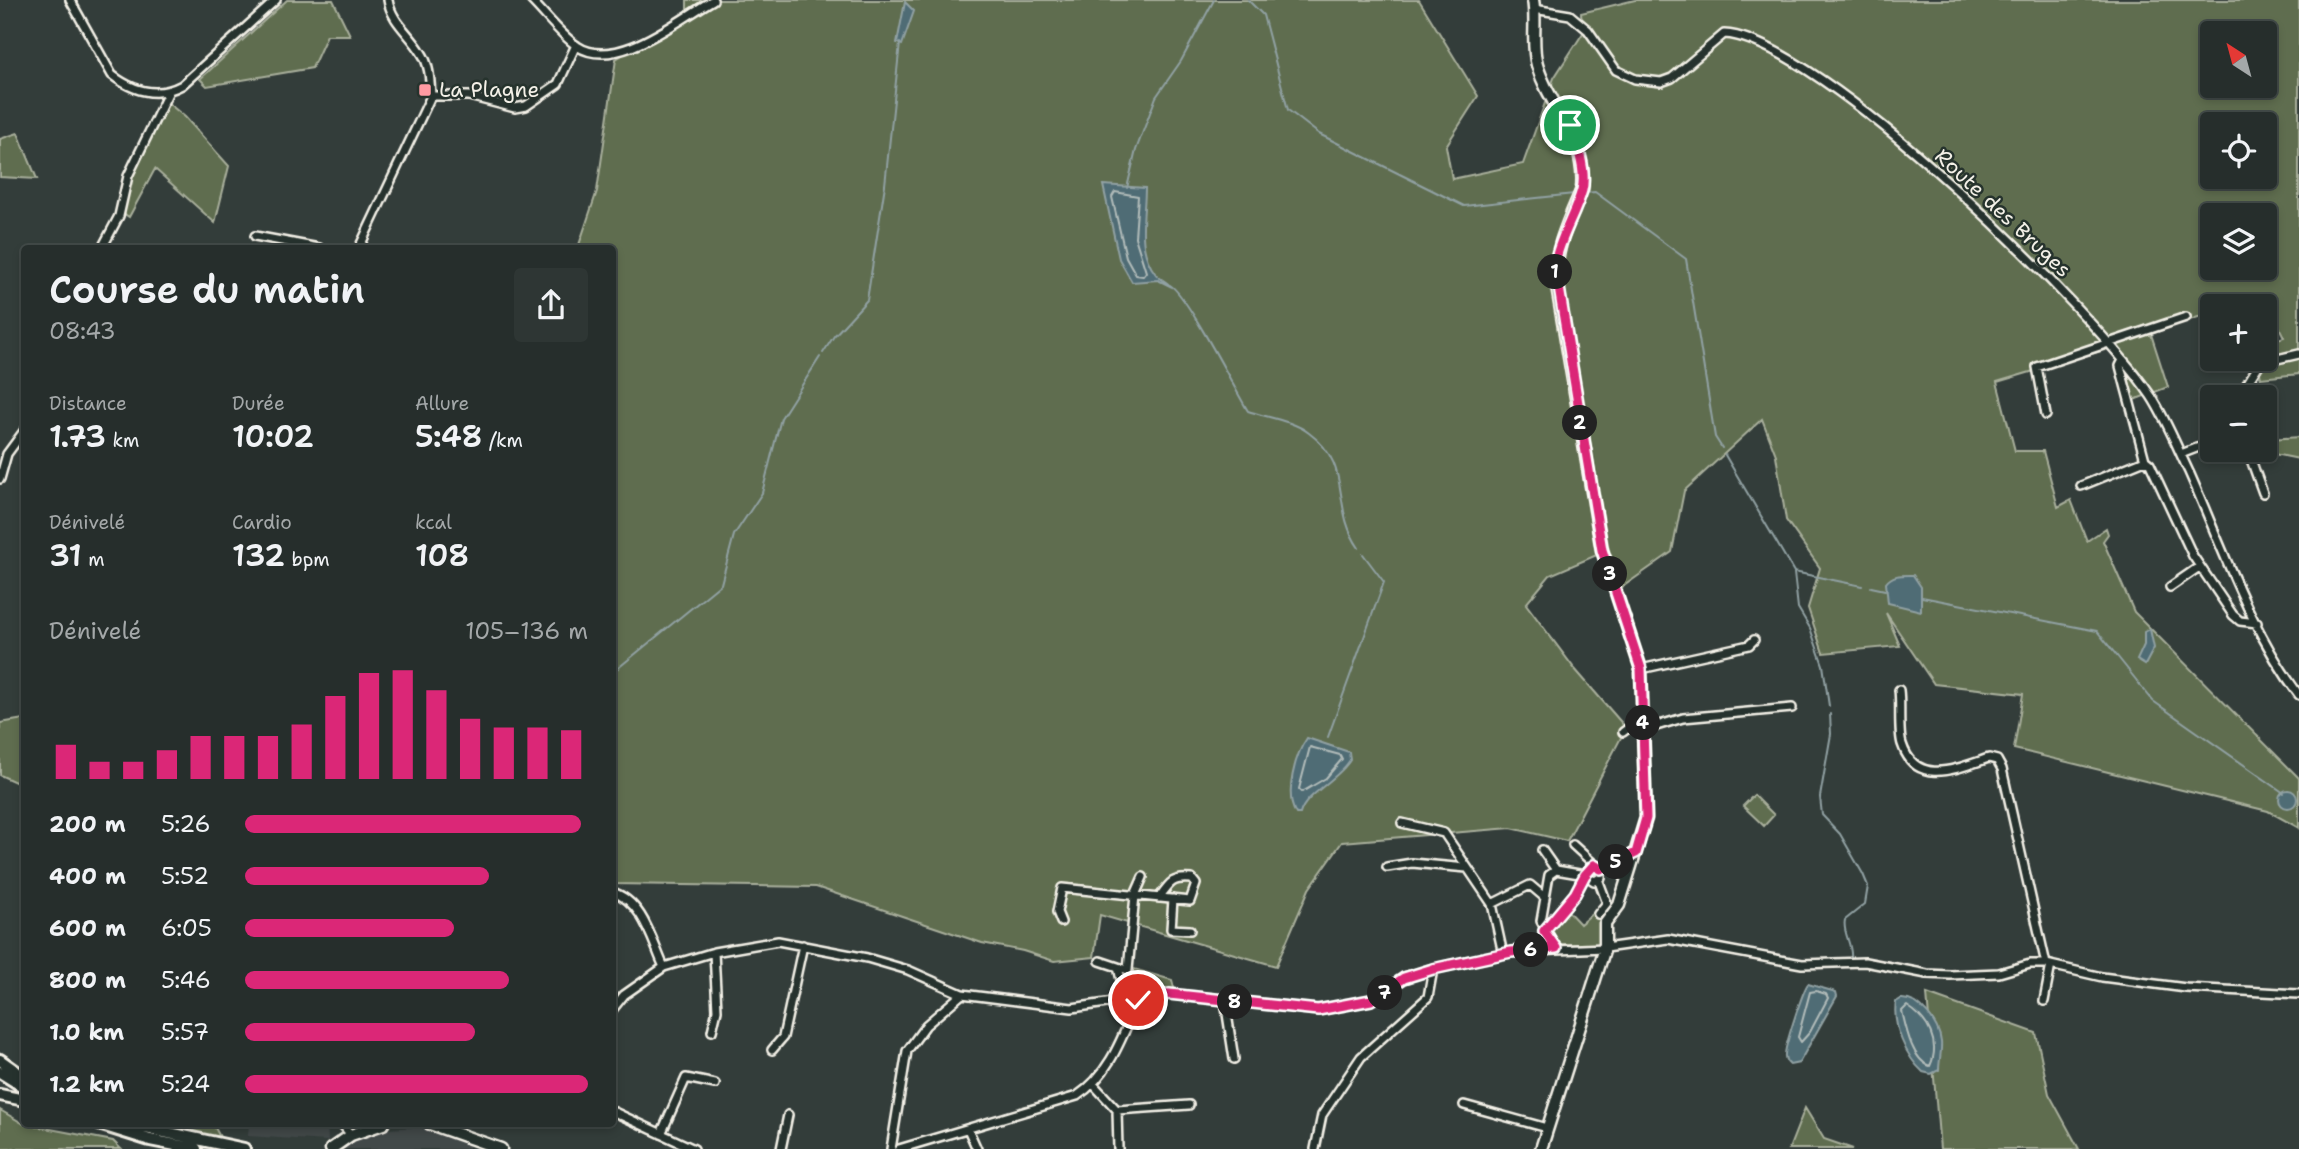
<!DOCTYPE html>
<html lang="fr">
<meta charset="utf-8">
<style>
body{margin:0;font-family:"Shantell Sans",sans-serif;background:#2e3634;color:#f1f3f6;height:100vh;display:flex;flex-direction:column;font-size:26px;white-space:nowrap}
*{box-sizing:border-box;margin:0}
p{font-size:23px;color:#a4a8a9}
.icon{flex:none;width:38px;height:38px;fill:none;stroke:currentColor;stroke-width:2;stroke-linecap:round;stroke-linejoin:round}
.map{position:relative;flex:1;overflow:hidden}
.panel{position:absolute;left:21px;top:245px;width:595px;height:882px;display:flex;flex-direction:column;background:#262e2c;border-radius:7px;box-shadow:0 4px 10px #0003,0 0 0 2px #424a48}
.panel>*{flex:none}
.needle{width:46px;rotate:324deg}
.fabs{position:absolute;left:2200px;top:21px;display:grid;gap:14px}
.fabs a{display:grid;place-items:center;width:77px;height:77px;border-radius:7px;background:#262e2c;box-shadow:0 4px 10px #0003,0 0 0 2px #424a48;font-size:35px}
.pin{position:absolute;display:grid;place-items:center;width:60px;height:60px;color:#fff;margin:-30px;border:4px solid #fff;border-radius:50%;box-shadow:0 2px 7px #0007}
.km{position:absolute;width:35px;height:35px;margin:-18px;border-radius:50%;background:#222;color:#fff;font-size:19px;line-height:35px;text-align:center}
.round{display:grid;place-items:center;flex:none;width:74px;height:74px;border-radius:7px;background:#2e3634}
.summary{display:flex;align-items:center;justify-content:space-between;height:119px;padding:0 28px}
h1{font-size:38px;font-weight:600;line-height:52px}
.stats{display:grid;grid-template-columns:repeat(3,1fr);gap:10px;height:119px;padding:7px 28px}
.stats div{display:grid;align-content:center}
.stats b{font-size:30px;font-weight:600}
.stats small{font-size:19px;font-weight:400}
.stats p{font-size:19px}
.chart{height:196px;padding:14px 28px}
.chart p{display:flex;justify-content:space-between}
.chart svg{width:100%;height:126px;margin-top:7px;stroke:#db2777;stroke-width:6}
ul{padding:0 28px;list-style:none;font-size:23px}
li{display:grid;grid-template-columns:112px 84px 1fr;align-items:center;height:52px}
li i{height:18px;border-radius:9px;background:#db2777}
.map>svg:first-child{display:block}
</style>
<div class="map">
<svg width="2299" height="1149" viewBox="0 0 2299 1149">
<rect width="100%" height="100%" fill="#333d3a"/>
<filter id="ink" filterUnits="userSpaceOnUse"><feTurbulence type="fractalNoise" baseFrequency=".0143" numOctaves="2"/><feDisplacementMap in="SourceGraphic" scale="14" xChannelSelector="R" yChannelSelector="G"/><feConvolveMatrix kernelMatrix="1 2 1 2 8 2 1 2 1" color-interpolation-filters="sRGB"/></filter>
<g filter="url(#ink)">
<path fill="#43484a" d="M 249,1124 L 327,1124 L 328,1141 L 248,1136 Z
M 418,1127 L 469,1143 L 469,1149 L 338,1149 L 358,1137 L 389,1129 Z"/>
<path fill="#5e6d4f" stroke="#a9af9c" stroke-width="2" fill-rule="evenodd" d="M 287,0 L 333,0 L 350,35 L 327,35 L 312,68 L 207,86 L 200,79 Z
M 687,0 L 1419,0 L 1478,96 L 1446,146 L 1452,179 L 1523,164 L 1554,78 L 1583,33 L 1581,13 L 1635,0 L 2299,0 L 2299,374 L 2261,378 L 2257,359 L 2264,359 L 2265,344 L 2284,337 L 2272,313 L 2265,312 L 2264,306 L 2212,306 L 2212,312 L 2151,334 L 2168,387 L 2134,400 L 2125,368 L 2128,360 L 2118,346 L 1997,382 L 2015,451 L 2043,451 L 2058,507 L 2071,500 L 2087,541 L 2106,528 L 2108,534 L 2103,541 L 2134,612 L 2299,778 L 2299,828 L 2268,811 L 2014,749 L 2023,694 L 1934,684 L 1886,613 L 1900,646 L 1823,653 L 1808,608 L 1820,568 L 1786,520 L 1776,455 L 1762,419 L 1684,491 L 1672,552 L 1618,590 L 1599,554 L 1550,575 L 1526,604 L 1574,668 L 1626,728 L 1567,841 L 1511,828 L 1342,842 L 1309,889 L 1276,966 L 1100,915 L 1094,957 L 1054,961 L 1023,951 L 982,943 L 816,887 L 613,884 L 612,248 L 578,248 L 597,191 L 616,59 L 687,15 ZM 2212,33 L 2264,33 L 2264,86 L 2212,86 ZM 2212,124 L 2264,124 L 2264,177 L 2212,177 ZM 2212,215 L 2264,215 L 2264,268 L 2212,268 Z
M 168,103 L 185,117 L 229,166 L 215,223 L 155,169 L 129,217 L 123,213 L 131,177 Z
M 18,133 L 37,179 L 0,177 L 0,139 Z
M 2299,437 L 2299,459 L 2264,452 L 2269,439 Z
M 24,719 L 24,786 L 0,775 L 0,723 Z
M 1754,795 L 1774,815 L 1764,826 L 1743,806 Z
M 1612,903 L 1614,907 L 1599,944 L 1558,944 L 1549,933 L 1565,908 L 1580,924 L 1594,912 L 1599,916 Z
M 1120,965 L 1172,980 L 1175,992 L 1129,996 L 1125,992 Z
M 1927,994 L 2036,1033 L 2049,1094 L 2079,1149 L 1940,1149 Z
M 1805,1108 L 1824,1139 L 1853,1149 L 1789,1149 Z
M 0,1110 L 24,1124 L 113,1141 L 121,1149 L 0,1149 Z
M 149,1124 L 213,1124 L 220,1137 Z"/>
<path fill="#4f6c75" stroke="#91a1a3" stroke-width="2" d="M 905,2 L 914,11 L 902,45 L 897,43 Z
M 1103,185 L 1145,188 C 1145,216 1136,248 1155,273 C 1159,279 1168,282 1170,286 L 1158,280 L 1132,282 L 1119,259 Z
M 1913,575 L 1921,587 L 1921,611 L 1888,603 L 1886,583 C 1893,574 1902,575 1913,575 Z
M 2150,629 L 2154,648 L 2145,665 L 2137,660 L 2144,645 L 2144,632 Z
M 1307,738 L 1349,752 L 1350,760 C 1338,780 1305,794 1300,814 L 1296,814 C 1284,795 1295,755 1307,738 Z
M2279 799a9 9 0 1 1 18 0a9 9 0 1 1-18 0Z
M 1808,984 L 1836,992 L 1837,996 L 1799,1063 L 1790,1065 C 1787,1062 1785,1061 1785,1056 C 1784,1048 1803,990 1808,984 Z
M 1901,999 C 1920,998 1939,1024 1941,1042 C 1942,1051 1939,1061 1939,1070 L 1931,1074 L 1923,1072 C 1906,1057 1892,1025 1896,1002 Z"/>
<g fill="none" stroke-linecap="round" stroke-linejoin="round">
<path stroke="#b2bcba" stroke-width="2" d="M 1115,192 L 1138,196 L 1135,237 L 1146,272 L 1143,276 L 1136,275 L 1126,257 L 1112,197 Z
M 1310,747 L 1340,755 L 1342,759 L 1326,778 L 1302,792 L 1299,789 Z
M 1816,991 L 1826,994 L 1828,998 L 1810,1032 L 1801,1042 L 1798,1037 L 1810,992 Z
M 1907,1006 C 1928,1019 1941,1043 1930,1066 C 1912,1060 1906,1028 1902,1011 Z"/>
<path stroke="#91a1a3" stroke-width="2" d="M 1248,0 L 1263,15 L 1288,110 L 1319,134 L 1464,206 L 1574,194
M 1127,188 L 1136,150 L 1156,97 L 1181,61 L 1214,0
M 1585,193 L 1595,192 L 1686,259 L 1715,437 L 1722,448
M 1170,285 C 1187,295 1234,388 1248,411 C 1266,417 1294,421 1309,433 C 1354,466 1330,507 1359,548
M 823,353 L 834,336 L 867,300 L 885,185 L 900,43
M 1725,455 L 1794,572 L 1862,586
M 1794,573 L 1798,608 L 1810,628 L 1823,665 L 1829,706
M 1871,587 L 1885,590
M 1922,597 L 2097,631 L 2153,701 L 2284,793
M 612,673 L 721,584 L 734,535 L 762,493 L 781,418 L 820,357
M 1830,714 L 1831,734 L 1820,797 L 1822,815 L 1840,834 L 1863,874 L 1868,886 L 1865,904 L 1845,920 C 1842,933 1853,944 1851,959
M 1328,737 L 1384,582 L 1363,554"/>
<defs>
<path id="minor" d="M 70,0 L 112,75 C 134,92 158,98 182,85 L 276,0
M 531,0 C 546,15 560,34 577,46 C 616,72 678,20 713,0
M 1534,9 L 1570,15 L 1588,30 L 1616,70 L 1635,79 L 1661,82 L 1672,78 L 1724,34 C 1819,38 2095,313 2151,396 C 2166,419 2177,447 2189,472 C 2222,546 2250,630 2299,695
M 431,96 L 469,96 L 515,108 L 526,106 L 558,84 L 576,45
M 255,236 L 319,248
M 102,248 L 119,216 L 128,176 L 168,93
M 359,248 L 431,96 C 430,81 430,65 421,52 C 411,35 391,21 388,0
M 2123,360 L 2120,366 L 2145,460 L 2150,464 L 2193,556 L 2233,615 L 2240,621 L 2257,623
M 2239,397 L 2260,363 L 2299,354
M 2046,415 L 2037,367 L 2186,317
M 2222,450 L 2224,453 L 2250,457 L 2263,493
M 2181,454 L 2212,442
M 0,479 L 7,454 L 24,431
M 2081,486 L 2145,460
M 2170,587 L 2199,567
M 1641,669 L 1749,645 L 1754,640
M 1899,690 C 1901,704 1898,732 1902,744 C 1916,788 1958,768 1989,758 L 1997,760 L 2002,769 L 2046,964
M 1643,730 L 1683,718 L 1792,708
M 1623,732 L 1631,726 L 1643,725
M 1402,823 L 1444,833 L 1492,904 L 1503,954
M 1573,845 L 1596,866
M 1542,850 L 1556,870
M 1387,867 L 1412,863 L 1467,868
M 1601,869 L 1635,853
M 1556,870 L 1585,875 L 1594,881 L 1601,878 L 1601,869
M 612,892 C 643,901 652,941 664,967
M 1173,899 L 1171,929 L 1190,930
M 1492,904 L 1530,885 L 1543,896
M 1598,914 L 1607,903 L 1598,879
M 1061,922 L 1057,912 L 1062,888 L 1190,901 L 1196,884 L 1192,879 C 1173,877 1170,882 1159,898
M 1544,931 L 1575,894 L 1585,875 L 1594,865
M 1556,948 L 1541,921 L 1549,875 L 1556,870
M 1100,961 L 1118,967 L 1126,1002
M 1118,967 L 1128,970 L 1135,895 L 1143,877
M 1225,1001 L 1234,1059
M 2044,1001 L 2051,965
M 612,1010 L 624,995 L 664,967 L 714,952 L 778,941 L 867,958 L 908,970 L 962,994 L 1072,1008 L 1169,994 L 1318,1010 L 1371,1000 L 1404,978 L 1433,969 L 1511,952 L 1605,948 L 1668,939 L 1802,964 L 1865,962 L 1927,974 L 1950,975 L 1999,973 L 2030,964 L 2046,964 L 2102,977 L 2186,988 L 2299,994
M 712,1031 L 717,1010 L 714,952
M 772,1050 L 783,1037 L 803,945
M 1093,1084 L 1117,1110 L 1118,1149
M 1464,1105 L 1547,1128
M 1117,1110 L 1189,1105
M 612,1111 L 694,1149
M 342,1124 L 351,1135
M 968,1129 L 977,1149
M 661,1134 L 686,1078 L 715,1084
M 781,1149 L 788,1115
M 891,1149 L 907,1051 L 926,1025 L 962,994
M 899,1149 L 1077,1096 C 1110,1075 1123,1035 1138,1000
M 1315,1149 L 1322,1115 L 1361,1057 L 1428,997 L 1433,969"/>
<path id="major" d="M 1533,0 C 1537,21 1531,45 1537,65 C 1550,110 1587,136 1582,189 C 1568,223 1553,250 1557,287 L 1602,550 L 1641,669 L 1646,818 L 1619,905 L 1605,924 L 1605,948 L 1541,1149
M 430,1124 L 501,1149
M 331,1149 L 351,1135 L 383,1124"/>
<path id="highway" d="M 0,1060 L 24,1077
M 0,1072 L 24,1087
M 0,1095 L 24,1100
M 99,1124 L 150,1140 L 196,1149
M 127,1124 L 244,1149"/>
</defs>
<use href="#minor" stroke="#f4f1e8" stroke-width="12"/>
<use href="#major" stroke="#f4f1e8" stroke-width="15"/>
<use href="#highway" stroke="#f4f1e8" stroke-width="16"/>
<use href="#minor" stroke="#26332d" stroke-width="7"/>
<use href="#major" stroke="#26332d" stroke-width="10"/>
<use href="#highway" stroke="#26332d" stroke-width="10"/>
</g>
</g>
<g fill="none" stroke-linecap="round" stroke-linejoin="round" filter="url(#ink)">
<defs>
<path id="route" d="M 1138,1000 L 1169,994 L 1318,1010 L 1371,1000 L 1404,978 L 1433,969 L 1511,952 L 1556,948 L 1544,931 L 1575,894 L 1585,875 L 1594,865 L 1601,869 L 1636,853 L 1646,818 L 1641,669 L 1602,550 L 1555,263 C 1560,237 1575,215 1582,190 C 1587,171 1577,143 1570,125"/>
</defs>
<use href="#route" stroke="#fff" stroke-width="14"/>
<use href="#route" stroke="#db2777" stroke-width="9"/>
</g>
<rect fill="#ff9aa2" stroke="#26332d" stroke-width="2.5" x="418" y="83" width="14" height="14" rx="3.5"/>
<g text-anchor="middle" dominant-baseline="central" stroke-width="5" stroke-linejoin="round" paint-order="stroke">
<g font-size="21" fill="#f4f1e8" stroke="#26332d" text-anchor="start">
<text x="439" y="90">La Plagne</text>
</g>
<g font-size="21" fill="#f4f1e8" stroke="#26332d">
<text transform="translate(2003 213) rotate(43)">Route des Bruges</text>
</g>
</g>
</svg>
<div class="fabs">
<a><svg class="needle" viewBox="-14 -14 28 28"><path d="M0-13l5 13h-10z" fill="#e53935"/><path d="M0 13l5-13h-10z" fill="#a4a8a9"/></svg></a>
<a><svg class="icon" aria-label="locate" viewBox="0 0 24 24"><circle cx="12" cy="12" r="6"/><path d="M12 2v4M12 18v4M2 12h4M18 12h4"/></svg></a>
<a><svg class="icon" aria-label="layers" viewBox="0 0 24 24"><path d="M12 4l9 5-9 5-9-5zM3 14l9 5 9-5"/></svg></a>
<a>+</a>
<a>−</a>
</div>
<div class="pin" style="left:1570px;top:125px;background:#1e9e55"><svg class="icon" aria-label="arrive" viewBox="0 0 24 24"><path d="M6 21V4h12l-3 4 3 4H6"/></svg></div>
<div class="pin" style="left:1138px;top:1000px;background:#d93025"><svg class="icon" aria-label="check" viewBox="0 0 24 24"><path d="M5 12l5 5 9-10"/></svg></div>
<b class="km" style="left:1555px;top:272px">1</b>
<b class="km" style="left:1580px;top:423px">2</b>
<b class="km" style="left:1610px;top:574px">3</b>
<b class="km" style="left:1643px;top:723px">4</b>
<b class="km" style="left:1616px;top:862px">5</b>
<b class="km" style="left:1531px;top:950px">6</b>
<b class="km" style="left:1385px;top:993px">7</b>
<b class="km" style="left:1235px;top:1002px">8</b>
<section class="panel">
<div class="summary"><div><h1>Course du matin</h1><p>08:43</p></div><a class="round"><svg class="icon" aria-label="share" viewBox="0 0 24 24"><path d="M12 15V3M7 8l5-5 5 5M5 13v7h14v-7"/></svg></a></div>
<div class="stats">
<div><p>Distance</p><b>1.73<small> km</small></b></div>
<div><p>Durée</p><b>10:02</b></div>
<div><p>Allure</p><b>5:48<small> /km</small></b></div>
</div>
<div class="stats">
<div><p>Dénivelé</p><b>31<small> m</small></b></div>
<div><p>Cardio</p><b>132<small> bpm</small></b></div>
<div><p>kcal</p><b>108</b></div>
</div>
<div class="chart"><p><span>Dénivelé</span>105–136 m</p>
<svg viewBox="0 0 160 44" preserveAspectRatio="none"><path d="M5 44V32M15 44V38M25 44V38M35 44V34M45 44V29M55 44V29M65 44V29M75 44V25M85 44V15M95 44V7M105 44V6M115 44V13M125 44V23M135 44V26M145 44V26M155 44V27"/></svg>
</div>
<ul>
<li><b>200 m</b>5:26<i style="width:98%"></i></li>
<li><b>400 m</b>5:52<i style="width:71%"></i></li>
<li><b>600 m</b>6:05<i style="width:61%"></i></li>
<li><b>800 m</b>5:46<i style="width:77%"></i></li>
<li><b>1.0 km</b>5:57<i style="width:67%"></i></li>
<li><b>1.2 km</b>5:24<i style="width:100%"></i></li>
</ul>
</section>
</div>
